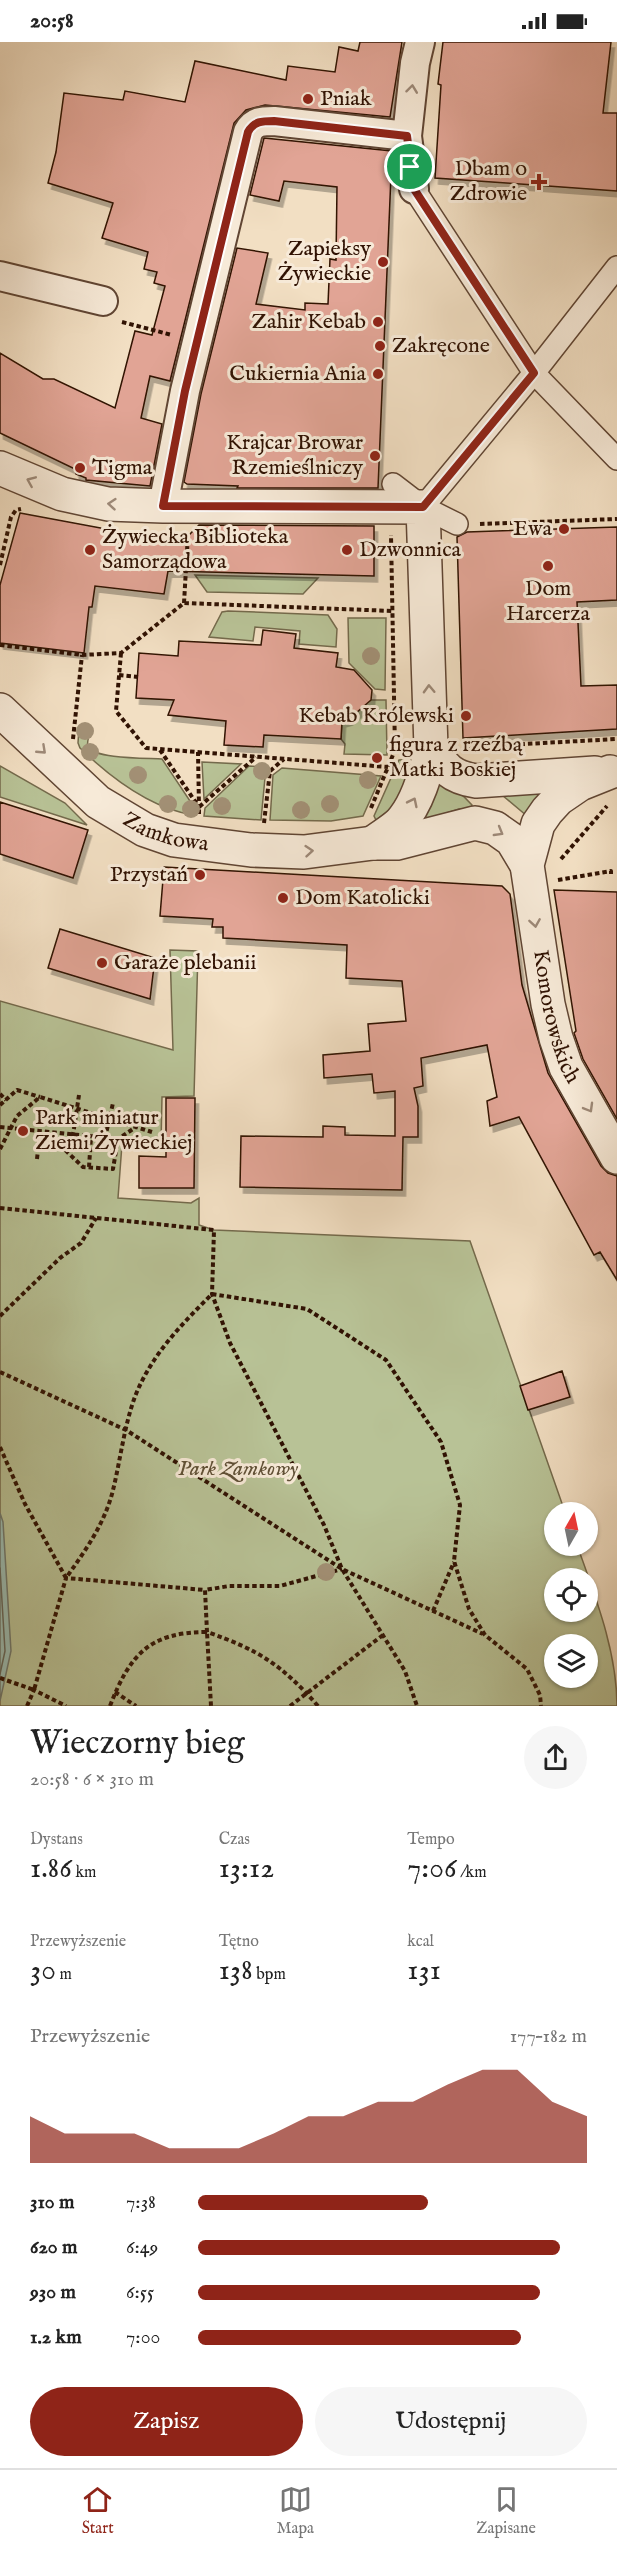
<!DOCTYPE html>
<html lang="pl">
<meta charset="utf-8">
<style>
body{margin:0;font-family:"IM FELL English",serif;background:#f6f6f6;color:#222;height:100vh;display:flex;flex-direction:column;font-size:22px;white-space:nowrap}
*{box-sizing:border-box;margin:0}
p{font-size:20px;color:#767676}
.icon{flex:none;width:33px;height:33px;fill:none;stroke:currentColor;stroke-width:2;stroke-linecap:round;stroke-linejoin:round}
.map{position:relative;height:1664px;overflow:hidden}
.details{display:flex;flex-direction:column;background:#fff;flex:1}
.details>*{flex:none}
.needle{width:39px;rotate:9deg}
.buttons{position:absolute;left:544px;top:1460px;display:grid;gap:12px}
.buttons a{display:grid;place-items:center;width:54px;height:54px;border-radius:50%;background:#fff;box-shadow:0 2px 4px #0004;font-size:30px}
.pin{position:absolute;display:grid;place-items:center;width:51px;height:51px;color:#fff;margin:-26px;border:3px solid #fff;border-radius:50%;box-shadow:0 2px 6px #0007}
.round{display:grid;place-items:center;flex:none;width:63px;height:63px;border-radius:32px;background:#f6f6f6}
.headline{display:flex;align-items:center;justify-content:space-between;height:102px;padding:0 30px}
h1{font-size:33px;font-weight:600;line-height:45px}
.stats{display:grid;grid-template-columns:repeat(3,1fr);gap:9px;height:102px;padding:6px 30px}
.stats div{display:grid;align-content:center}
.stats b{font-size:30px;font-weight:600}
.stats small{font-size:16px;font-weight:400}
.stats p{font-size:16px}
.chart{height:168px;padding:12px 30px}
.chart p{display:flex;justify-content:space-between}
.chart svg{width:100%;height:108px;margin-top:6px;fill:#8f2418;opacity:.7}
.cta{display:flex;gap:12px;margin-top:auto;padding:12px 30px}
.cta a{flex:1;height:69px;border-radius:36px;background:#8f2418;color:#fff;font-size:24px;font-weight:600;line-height:69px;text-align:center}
.cta a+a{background:#f6f6f6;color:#222}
ul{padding:0 30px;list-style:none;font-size:20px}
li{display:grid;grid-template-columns:96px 72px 1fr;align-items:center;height:45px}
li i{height:15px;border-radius:8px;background:#8f2418}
.status{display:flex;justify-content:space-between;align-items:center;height:42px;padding:0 30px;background:#fff;direction:ltr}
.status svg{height:16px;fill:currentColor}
.dock{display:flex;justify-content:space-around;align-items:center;height:84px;border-top:2px solid #e0e0e0;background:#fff;font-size:16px;color:#767676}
.dock a{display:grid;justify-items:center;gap:3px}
.dock .active{color:#8f2418}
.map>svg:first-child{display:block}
</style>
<div class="status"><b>20:58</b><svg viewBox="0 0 49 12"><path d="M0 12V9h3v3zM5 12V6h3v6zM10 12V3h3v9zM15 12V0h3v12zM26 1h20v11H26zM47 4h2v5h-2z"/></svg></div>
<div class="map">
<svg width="617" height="1664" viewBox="0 0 617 1664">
<defs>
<filter id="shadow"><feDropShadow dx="3.5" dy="6" stdDeviation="0" flood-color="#0004"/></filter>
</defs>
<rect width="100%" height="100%" fill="#f2dfc3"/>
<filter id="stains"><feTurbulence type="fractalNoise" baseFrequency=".00333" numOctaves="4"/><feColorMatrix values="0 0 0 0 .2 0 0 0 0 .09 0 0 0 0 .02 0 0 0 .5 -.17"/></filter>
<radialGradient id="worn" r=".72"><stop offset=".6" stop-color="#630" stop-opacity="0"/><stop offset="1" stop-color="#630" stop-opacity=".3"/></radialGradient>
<path fill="#b8c296" stroke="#746a4c" stroke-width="1.5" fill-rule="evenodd" d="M 195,533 L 318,536 L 303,552 L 207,550 Z
M 228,569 L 328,573 L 337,587 L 336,605 L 299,602 L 300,589 L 255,585 L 253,599 L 209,595 L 222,570 Z
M 348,576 L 386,576 L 385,648 L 375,647 L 349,621 Z
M 371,658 L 386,658 L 387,713 L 344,712 L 345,702 L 341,697 L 342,679 L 348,678 L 347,671 Z
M 79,686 L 90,687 C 90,692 86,701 88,705 C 95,717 147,716 162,717 L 194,765 L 193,773 C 150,766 111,736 80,706 L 78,701 Z
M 417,717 L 394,764 L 376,778 L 374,774 L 399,718 Z
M 202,720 L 241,722 L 204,757 Z
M 0,724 L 65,761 L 87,783 L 0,755 Z
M 249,724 L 266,725 L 261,778 L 204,774 L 205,766 Z
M 282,726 L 381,734 L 363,774 L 331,779 L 270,778 L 273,733 Z
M 437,734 C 450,741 462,752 472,763 L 471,767 L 459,767 L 412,782 Z
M 551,745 L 527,774 L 496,748 Z
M 170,908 L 198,909 L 194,1054 L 162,1055 L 161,1102 L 122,1102 L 118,1156 L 191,1161 L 199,1156 L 199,1183 L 214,1188 L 470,1199 L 565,1470 L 555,1470 L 555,1503 L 577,1503 C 595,1554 617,1609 617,1664 L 0,1664 L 0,959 L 173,1008 ZM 555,1536 L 588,1536 L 588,1569 L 555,1569 ZM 555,1602 L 588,1602 L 588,1635 L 555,1635 Z"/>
<path fill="#9bbdb3" stroke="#70796d" stroke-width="1.5" d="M 0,1471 L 3,1480 L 11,1609 L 0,1659 Z"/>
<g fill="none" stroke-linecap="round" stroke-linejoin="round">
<path stroke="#66685b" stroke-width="1.5" d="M 0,1526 L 5,1609 L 0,1632"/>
</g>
<path fill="#e1a495" stroke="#301203" stroke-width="1.5" filter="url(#shadow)" d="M 360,0 L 402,0 L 390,75 L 265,63 L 246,68 L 234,81 L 170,339 L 150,334 L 141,376 L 162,382 L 150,444 L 86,438 L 86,436 L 76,432 L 75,427 L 0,391 L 0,311 L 43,337 L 54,337 L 115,366 L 135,289 L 152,293 L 165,244 L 154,241 L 157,230 L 144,227 L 148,210 L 102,196 L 113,161 L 48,141 L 56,110 L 64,51 L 123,58 L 125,49 L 185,60 L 195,19 L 286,38 L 288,24 L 335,30 L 339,5 L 358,9 Z
M 443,0 L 611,0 L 603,71 L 617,71 L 617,149 L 435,136 L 441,43 L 438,42 Z
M 264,96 L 392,109 L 378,446 L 237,446 L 238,444 L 187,442 L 184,440 L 201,352 L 237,206 L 268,211 L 256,262 L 305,268 L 305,261 L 328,262 L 330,217 L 336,218 L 337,145 L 284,139 L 279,159 L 250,153 Z
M 20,471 L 181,501 L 199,483 L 374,484 L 374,534 L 168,529 L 164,552 L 95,544 L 92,565 L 89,565 L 84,611 L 0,601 L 0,543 Z
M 617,485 L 617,558 L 577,560 L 581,644 L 617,643 L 617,687 L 463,696 L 457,495 L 467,490 Z
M 263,588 L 296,592 L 294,606 L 338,611 L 336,625 L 354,628 L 372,648 L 371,658 L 349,677 L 342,679 L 341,697 L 264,693 L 263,705 L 224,703 L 226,679 L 168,673 L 174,658 L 136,656 L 139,611 L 178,614 L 179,599 L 261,603 Z
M 0,760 L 88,788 L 73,836 L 0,812 Z
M 164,825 L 502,844 L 510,852 L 522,943 L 548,1031 L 601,1124 L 608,1131 L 617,1134 L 617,1238 L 600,1210 L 594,1213 L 519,1075 L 490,1084 L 487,1059 L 497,1055 L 487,1003 L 421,1016 L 423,1044 L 414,1046 L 418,1064 L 418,1095 L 403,1095 L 402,1148 L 240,1145 L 241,1094 L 323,1095 L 323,1084 L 345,1085 L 345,1093 L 395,1094 L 395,1049 L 374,1051 L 372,1032 L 324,1036 L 323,1013 L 370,1009 L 368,982 L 406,979 L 402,939 L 346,936 L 347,903 L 223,896 L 223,885 L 212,885 L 213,877 L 160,874 Z
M 554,848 L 617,850 L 617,1077 L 583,1017 L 574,991 L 576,989 Z
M 60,887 L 155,916 L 150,957 L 48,926 Z
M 166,1056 L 195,1056 L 194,1146 L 139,1146 L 139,1114 L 166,1115 Z
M 562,1329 L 570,1355 L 528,1368 L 520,1344 Z"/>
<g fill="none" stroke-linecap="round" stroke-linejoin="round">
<defs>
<path id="pedestrian" d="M 414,147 L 534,331 L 617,417
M 393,442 L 423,465 L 457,482
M 423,465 L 534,331 L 617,225"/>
<path id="minor" d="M 414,147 L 407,94 L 415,21 L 420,0
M 0,234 L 103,259
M 163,464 L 185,349 L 248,90 C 254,79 262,79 274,79 L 407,94"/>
<g id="tertiary">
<path d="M 0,426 L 62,452 L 108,462 L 163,464 L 423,465 L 431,706 C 426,731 418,761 400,781 C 393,788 382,794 373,801"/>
<path id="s1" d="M 0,668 L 98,760 L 145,788 L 174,798 L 251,808 L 304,810 L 373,801 L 397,801 L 475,781 L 495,786 L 512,798 L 527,823"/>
<path d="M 431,706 C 445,727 451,735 476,739 L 595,731"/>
<path id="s2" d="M 610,730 L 580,742 L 558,757 L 547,769 L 538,782 L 527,823 L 548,962 L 556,996 L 566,1025 L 617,1115"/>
</g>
</defs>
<use href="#pedestrian" stroke="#604533" stroke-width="24"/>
<use href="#minor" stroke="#604533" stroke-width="32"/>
<use href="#tertiary" stroke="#604533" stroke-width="36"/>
<path stroke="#301203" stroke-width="4" stroke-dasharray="4.5 3" stroke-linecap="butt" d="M 122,280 L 172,293
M 480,482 L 617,477
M 0,523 L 11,475 L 16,468 L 21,467
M 184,561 L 188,492
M 0,603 L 82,613 L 121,611 L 184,561 L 393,569
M 121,611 L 116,669 L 146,706 L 388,725
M 119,633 L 138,635
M 73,697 L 82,613
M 468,705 L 617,697
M 160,708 L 199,765 L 198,710
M 371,766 L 395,708 L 391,493
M 199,772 L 199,765 L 256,715
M 264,781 L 270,729 L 284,717
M 561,817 L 607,764
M 558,838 L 611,829 L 611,832
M 0,1052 L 6,1058
M 79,1053 L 73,1093 L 63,1106 L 83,1125 L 113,1127 L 118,1097 L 136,1085
M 0,1063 L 17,1048 L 40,1055
M 0,1085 L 118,1097
M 105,1096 L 113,1061
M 0,1107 L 17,1074 L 40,1055 L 152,1090
M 37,1117 L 40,1089
M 89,1125 L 91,1095
M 0,1166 L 214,1188 L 212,1252 L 230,1301 L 324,1483 L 342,1527 L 405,1629 L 417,1664
M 0,1274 L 60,1216 L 81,1201 L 96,1176
M 0,1330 L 126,1388 L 342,1527 L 483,1592
M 0,1405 L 25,1462 L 66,1536 C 85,1509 103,1484 112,1452 C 121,1418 125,1372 141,1341 C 158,1306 185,1279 212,1252 L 307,1267 L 386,1318 L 441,1400 L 460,1463 L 454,1519 L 469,1567 L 485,1593 L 527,1627 L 540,1653 L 541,1664
M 433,1569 L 454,1520
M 0,1636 L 34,1648 L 66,1536 L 205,1548
M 115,1650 L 136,1664
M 27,1664 L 34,1648 L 66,1664
M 110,1664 C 130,1612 150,1590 207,1590 L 211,1664
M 290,1664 L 383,1593
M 318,1664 C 282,1623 259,1608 207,1590 L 205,1548 L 229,1544 L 280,1544 L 342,1527"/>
<use href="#pedestrian" stroke="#f7ead8" stroke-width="21"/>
<use href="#minor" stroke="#f7ead8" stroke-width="28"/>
<use href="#tertiary" stroke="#f7ead8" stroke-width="33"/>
</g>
<g fill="#a29075">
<circle cx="371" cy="614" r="9"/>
<circle cx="85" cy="689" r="9"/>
<circle cx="90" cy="710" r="9"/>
<circle cx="262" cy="729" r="9"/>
<circle cx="138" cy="733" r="9"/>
<circle cx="368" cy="738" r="9"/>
<circle cx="168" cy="762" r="9"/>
<circle cx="330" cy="762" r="9"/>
<circle cx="222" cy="764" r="9"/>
<circle cx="191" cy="767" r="9"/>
<circle cx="301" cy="768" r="9"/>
<circle cx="326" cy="1530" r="9"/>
</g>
<defs><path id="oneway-chevron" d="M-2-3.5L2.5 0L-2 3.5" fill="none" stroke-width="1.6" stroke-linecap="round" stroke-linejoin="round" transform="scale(1.5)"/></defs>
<g stroke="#9d8978">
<use href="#oneway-chevron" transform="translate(412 47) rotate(-83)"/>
<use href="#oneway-chevron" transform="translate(31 439) rotate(-157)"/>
<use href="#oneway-chevron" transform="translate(112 462) rotate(-175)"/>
<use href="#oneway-chevron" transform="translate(429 647) rotate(-92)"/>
<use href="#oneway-chevron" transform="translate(42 708) rotate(43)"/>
<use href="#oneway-chevron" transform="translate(413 760) rotate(-64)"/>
<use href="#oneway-chevron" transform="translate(499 790) rotate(30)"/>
<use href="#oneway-chevron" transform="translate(309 809) rotate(-5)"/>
<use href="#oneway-chevron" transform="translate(535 881) rotate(81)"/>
<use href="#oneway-chevron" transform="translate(589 1066) rotate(60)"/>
</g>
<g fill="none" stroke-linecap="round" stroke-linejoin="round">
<defs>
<path id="route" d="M 274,79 L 407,94 L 414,147 L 534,331 L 423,465 L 163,464 L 185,349 L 248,90 C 254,79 262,79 274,79 Z"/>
</defs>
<use href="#route" stroke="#fff" stroke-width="12"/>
<use href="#route" stroke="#8f2418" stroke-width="8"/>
</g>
<g fill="#8f2418" stroke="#f7ead8" stroke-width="2">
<circle cx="308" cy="57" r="6"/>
<path d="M536 131h6v6h6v6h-6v6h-6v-6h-6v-6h6z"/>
<circle cx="383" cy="220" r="6"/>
<circle cx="378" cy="280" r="6"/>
<circle cx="380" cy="304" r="6"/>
<circle cx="378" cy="332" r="6"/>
<circle cx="375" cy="414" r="6"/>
<circle cx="80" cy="426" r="6"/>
<circle cx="564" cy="487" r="6"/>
<circle cx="90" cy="508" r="6"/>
<circle cx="347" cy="508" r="6"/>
<circle cx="548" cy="524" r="6"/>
<circle cx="466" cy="674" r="6"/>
<circle cx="377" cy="716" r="6"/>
<circle cx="200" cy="833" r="6"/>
<circle cx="283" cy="856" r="6"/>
<circle cx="102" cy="921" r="6"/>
<circle cx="23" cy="1089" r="6"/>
</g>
<g text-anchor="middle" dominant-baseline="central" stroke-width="6" stroke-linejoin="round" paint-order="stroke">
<g font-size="22" fill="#301203" stroke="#f7ead8" text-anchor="start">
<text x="320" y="57">Pniak</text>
<text x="527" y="127" text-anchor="end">Dbam o<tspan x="527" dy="25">Zdrowie</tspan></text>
<text x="371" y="207" text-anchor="end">Zapieksy<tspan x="371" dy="25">Żywieckie</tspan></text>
<text x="366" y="280" text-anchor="end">Zahir Kebab</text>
<text x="392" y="304">Zakręcone</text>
<text x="366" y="332" text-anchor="end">Cukiernia Ania</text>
<text x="363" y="401" text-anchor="end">Krajcar Browar<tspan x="363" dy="25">Rzemieślniczy</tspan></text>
<text x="92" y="426">Tigma</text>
<text x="552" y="487" text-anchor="end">Ewa</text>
<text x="102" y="495">Żywiecka Biblioteka<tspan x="102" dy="25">Samorządowa</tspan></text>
<text x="359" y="508">Dzwonnica</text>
<text x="548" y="547" text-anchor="middle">Dom<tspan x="548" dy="25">Harcerza</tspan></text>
<text x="454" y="674" text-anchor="end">Kebab Królewski</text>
<text x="389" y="703">figura z rzeźbą<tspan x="389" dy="25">Matki Boskiej</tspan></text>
<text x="188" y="833" text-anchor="end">Przystań</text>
<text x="295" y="856">Dom Katolicki</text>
<text x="114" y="921">Garaże plebanii</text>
<text x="35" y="1076">Park miniatur<tspan x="35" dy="25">Ziemi Żywieckiej</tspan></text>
</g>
<g font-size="22" fill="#301203" stroke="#f7ead8">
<text stroke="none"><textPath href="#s1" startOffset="210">Zamkowa</textPath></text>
<text stroke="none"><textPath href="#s2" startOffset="288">Komorowskich</textPath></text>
</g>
<g font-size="22" font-style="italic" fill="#605036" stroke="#f7ead8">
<text x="238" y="1427">Park Zamkowy</text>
</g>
</g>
<rect width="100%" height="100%" filter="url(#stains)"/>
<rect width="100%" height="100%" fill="url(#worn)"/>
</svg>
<div class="buttons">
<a><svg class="needle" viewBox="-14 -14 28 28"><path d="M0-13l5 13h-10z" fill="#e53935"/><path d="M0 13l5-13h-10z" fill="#767676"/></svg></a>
<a><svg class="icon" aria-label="locate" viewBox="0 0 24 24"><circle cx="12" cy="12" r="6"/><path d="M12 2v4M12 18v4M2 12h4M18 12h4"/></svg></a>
<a><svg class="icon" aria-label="layers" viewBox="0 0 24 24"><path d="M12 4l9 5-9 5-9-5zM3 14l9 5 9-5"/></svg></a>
</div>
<div class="pin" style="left:410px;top:125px;background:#1e9e55"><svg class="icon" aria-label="arrive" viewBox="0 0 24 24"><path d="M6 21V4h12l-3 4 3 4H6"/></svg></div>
</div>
<section class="details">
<div class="headline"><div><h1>Wieczorny bieg</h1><p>20:58 · 6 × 310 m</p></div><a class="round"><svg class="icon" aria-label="share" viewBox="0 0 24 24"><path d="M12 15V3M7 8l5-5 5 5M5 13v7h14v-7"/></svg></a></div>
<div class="stats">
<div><p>Dystans</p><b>1.86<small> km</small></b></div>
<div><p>Czas</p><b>13:12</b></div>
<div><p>Tempo</p><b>7:06<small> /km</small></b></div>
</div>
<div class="stats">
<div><p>Przewyższenie</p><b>30<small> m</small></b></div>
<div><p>Tętno</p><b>138<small> bpm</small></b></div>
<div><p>kcal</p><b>131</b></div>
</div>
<div class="chart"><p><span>Przewyższenie</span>177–182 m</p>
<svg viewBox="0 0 160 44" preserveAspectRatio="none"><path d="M0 44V25L10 32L20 32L30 32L40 38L50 38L60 38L70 32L80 25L90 25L100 19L110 19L120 12L130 6L140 6L150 19L160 25V44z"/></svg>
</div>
<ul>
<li><b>310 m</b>7:38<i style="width:59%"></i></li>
<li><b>620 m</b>6:49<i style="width:93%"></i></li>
<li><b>930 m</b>6:55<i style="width:88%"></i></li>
<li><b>1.2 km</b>7:00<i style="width:83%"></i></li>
</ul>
<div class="cta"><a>Zapisz</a><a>Udostępnij</a></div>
</section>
<nav class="dock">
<a class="active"><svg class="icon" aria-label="home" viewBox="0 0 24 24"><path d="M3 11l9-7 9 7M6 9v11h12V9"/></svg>Start</a>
<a><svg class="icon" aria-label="map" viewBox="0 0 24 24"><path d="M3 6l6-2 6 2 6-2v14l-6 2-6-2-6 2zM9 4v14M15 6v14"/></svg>Mapa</a>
<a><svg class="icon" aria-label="saved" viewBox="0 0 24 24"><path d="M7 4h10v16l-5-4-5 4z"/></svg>Zapisane</a>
</nav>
